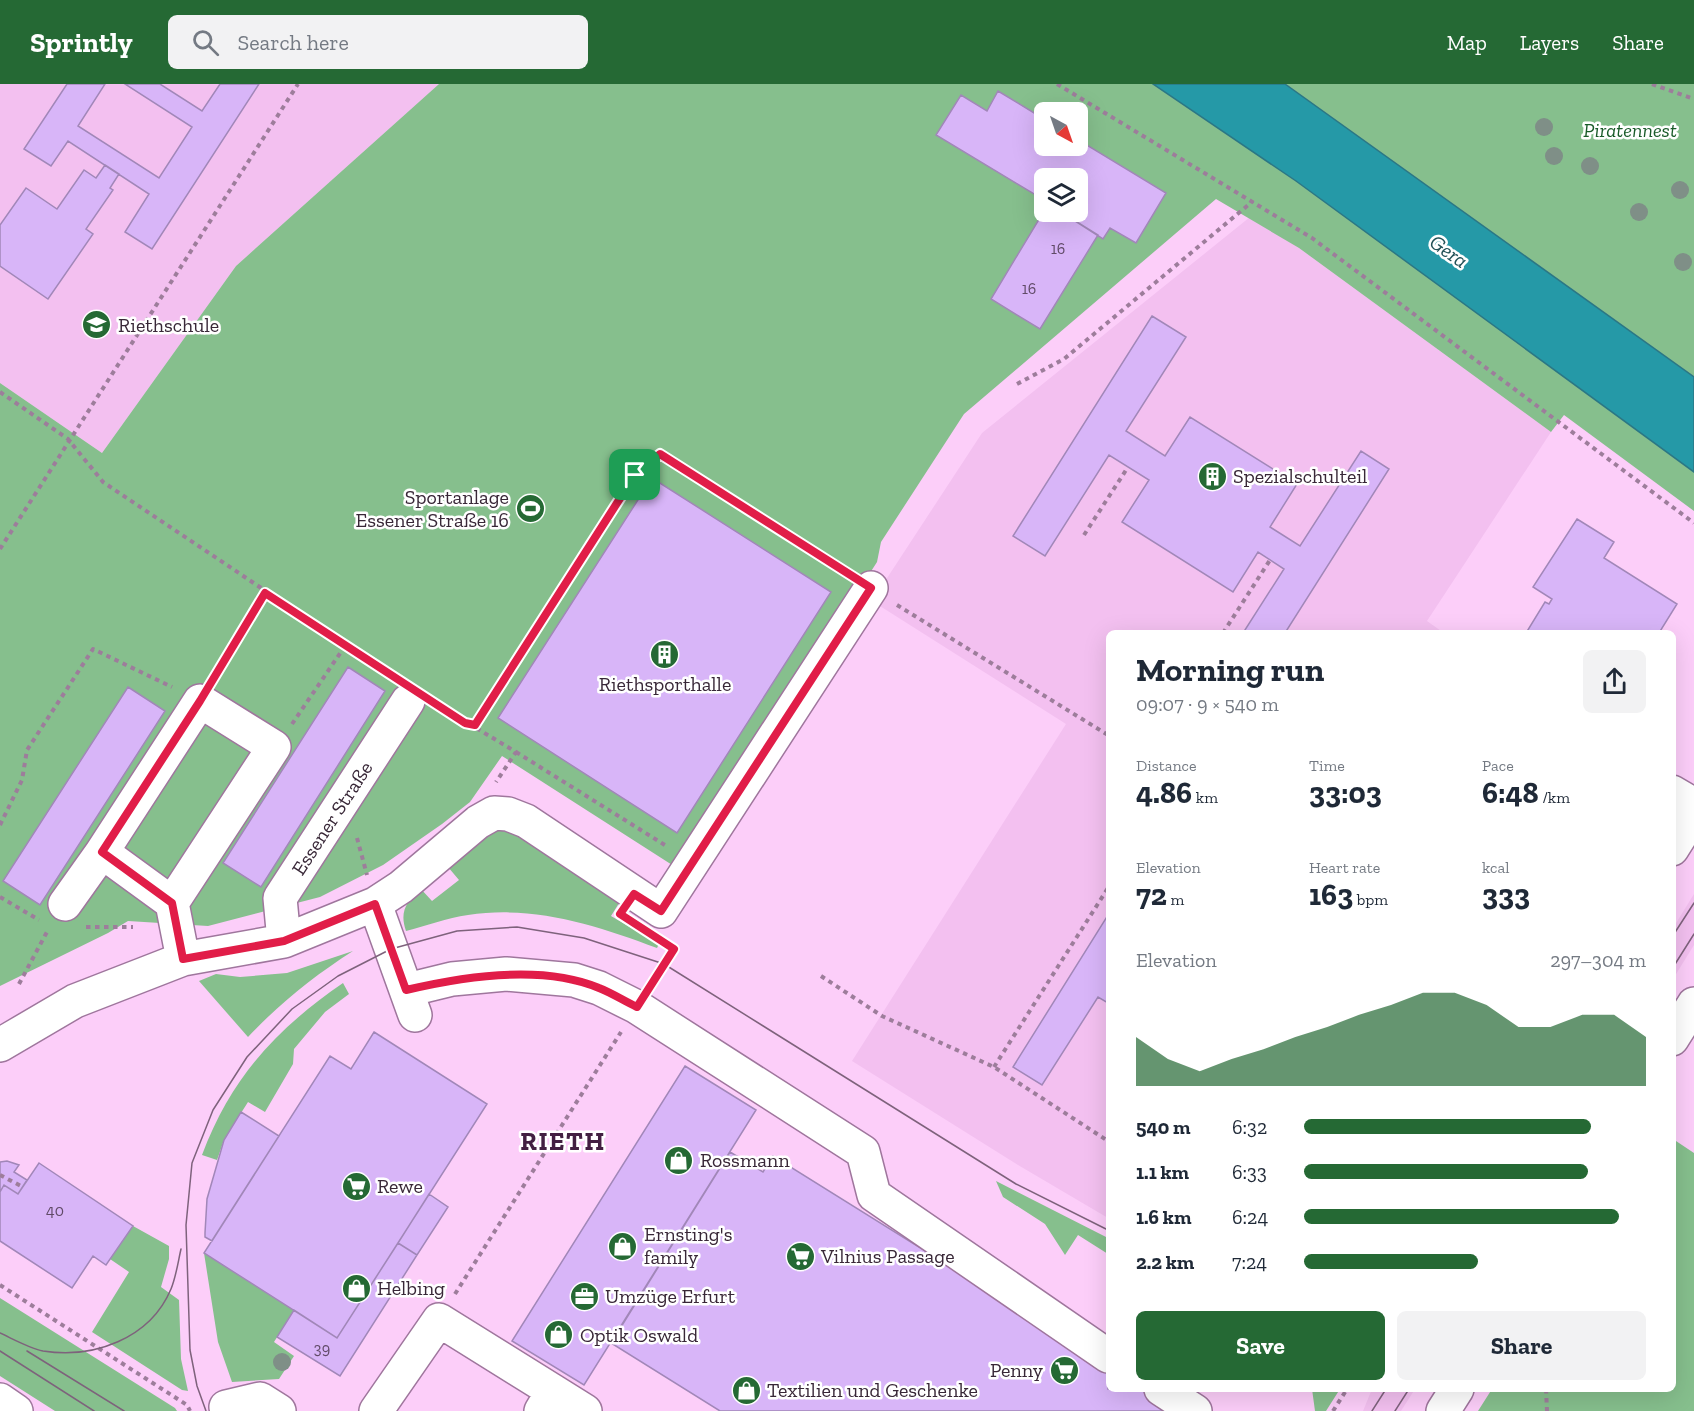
<!DOCTYPE html>
<meta charset="utf-8">
<style>
body{margin:0;font-family:"Zilla Slab",serif;background:#f2f2f3;color:#1f2937;height:100vh;display:flex;flex-direction:column;font-size:22px;white-space:nowrap}
*{box-sizing:border-box;margin:0}
p{font-size:20px;color:#747a83}
.icon{flex:none;width:33px;height:33px;fill:none;stroke:currentColor;stroke-width:2;stroke-linecap:round;stroke-linejoin:round}
.map{position:relative;flex:1;overflow:hidden}
.drawer{position:absolute;left:1106px;top:546px;width:570px;height:762px;display:flex;flex-direction:column;background:#fff;border-radius:9px;box-shadow:0 6px 24px #0002}
.drawer>*{flex:none}
.needle{width:39px;rotate:140deg}
.controls{position:absolute;left:1034px;top:18px;display:grid;gap:12px}
.controls a{display:grid;place-items:center;width:54px;height:54px;border-radius:9px;background:#fff;box-shadow:0 6px 24px #0002;font-size:30px}
.pin{position:absolute;display:grid;place-items:center;width:51px;height:51px;color:#fff;margin:-26px;border-radius:12px;box-shadow:0 3px 9px #0006}
.round{display:grid;place-items:center;flex:none;width:63px;height:63px;border-radius:9px;background:#f2f2f3}
.head{display:flex;align-items:center;justify-content:space-between;height:102px;padding:0 30px}
h1{font-size:33px;font-weight:700;line-height:45px}
.metrics{display:grid;grid-template-columns:repeat(3,1fr);gap:9px;height:102px;padding:6px 30px}
.metrics div{display:grid;align-content:center}
.metrics b{font-size:30px;font-weight:700}
.metrics small{font-size:16px;font-weight:400}
.metrics p{font-size:16px}
.chart{height:168px;padding:12px 30px}
.chart p{display:flex;justify-content:space-between}
.chart svg{width:100%;height:108px;margin-top:6px;fill:#256934;opacity:.7}
.primary-button{display:flex;gap:12px;margin-top:auto;padding:12px 30px}
.primary-button a{flex:1;height:69px;border-radius:9px;background:#256934;color:#fff;font-size:24px;font-weight:700;line-height:69px;text-align:center}
.primary-button a+a{background:#f2f2f3;color:#1f2937}
ul{padding:0 30px;list-style:none;font-size:20px}
li{display:grid;grid-template-columns:96px 72px 1fr;align-items:center;height:45px}
li i{height:15px;border-radius:8px;background:#256934}
header{display:flex;align-items:center;gap:36px;box-sizing:border-box;height:84px;padding:0 30px;background:#256934;color:#fff}
header strong{font-size:28px}
nav{display:flex;gap:33px;margin-inline-start:auto;font-size:21px}
.search{width:420px;height:54px;background:#f2f2f3;display:flex;align-items:center;gap:15px;box-sizing:border-box;padding:0 21px;border-radius:9px;color:#747a83;font-size:22px}
.map>svg:first-child{display:block}
</style>
<header>
<strong>Sprintly</strong>
<div class="search"><svg class="icon" aria-label="search" viewBox="0 0 24 24"><circle cx="10" cy="10" r="6"/><path d="M15 15l6 6"/></svg>Search here</div>
<nav><a>Map</a><a>Layers</a><a>Share</a></nav>
</header>
<div class="map">
<svg width="1694" height="1327" viewBox="0 0 1694 1327">
<rect width="100%" height="100%" fill="#fccef9"/>
<path fill="#f3c0f0" d="M 0,0 L 439,0 L 236,182 L 102,369 L 0,299 Z
M 1250,133 L 1299,164 L 1551,348 L 1427,537 L 1444,549 L 1108,549 L 1108,1134 L 1018,1081 L 852,977 L 1066,640 L 872,517 L 982,349 Z
M 1694,810 L 1694,861 L 1673,895 L 1673,844 Z
M 1372,1305 L 1415,1305 L 1401,1327 L 1363,1327 Z"/>
<path fill="#86bf8d" fill-rule="evenodd" d="M 439,0 L 1153,0 L 1296,97 L 1682,378 L 1694,388 L 1694,427 L 1564,331 L 1551,348 L 1299,164 L 1216,115 L 964,330 L 881,458 L 877,478 L 680,786 L 502,672 L 470,718 L 442,740 L 383,781 L 320,813 L 208,842 L 128,837 L 108,849 L 0,902 L 0,299 L 102,369 L 236,182 ZM 1044,28 L 1077,28 L 1077,62 L 1044,62 ZM 1044,94 L 1077,94 L 1077,128 L 1044,128 Z
M 1285,0 L 1694,0 L 1694,293 Z
M 498,746 L 517,750 L 621,816 L 611,832 L 659,860 L 657,864 C 596,841 534,821 468,831 C 447,834 426,842 406,847 C 399,827 407,818 420,804 L 432,817 L 459,796 L 448,783 L 490,750 Z
M 353,867 C 314,892 280,919 248,953 L 199,897 L 216,890 L 240,893 L 287,889 Z
M 343,899 L 349,910 L 325,928 L 294,965 L 293,980 L 265,1028 L 248,1018 L 224,1056 L 217,1076 L 202,1071 C 231,994 275,946 343,899 Z
M 1673,1055 L 1694,1069 L 1694,1327 L 1478,1327 L 1492,1305 L 1672,1305 Z
M 996,1097 L 1108,1154 L 1108,1170 L 1078,1151 L 1065,1171 L 1045,1140 L 1003,1113 Z
M 133,1142 L 169,1162 L 169,1175 L 161,1203 L 179,1216 L 181,1275 L 188,1307 L 182,1306 L 92,1248 L 129,1188 L 110,1175 Z
M 204,1169 L 294,1226 L 274,1258 L 294,1272 L 279,1295 L 232,1298 L 218,1258 Z
M 0,1214 L 175,1324 L 177,1327 L 55,1327 L 0,1292 Z
M 1312,1305 L 1340,1305 L 1326,1327 L 1315,1327 Z"/>
<path fill="#2599a7" stroke="#2b7785" stroke-width="1.5" d="M 1153,0 L 1285,0 L 1694,293 L 1694,388 L 1296,97 Z"/>
<path fill="#d8b5f8" stroke="#a187b8" stroke-width="1.5" d="M 67,0 L 105,0 L 78,42 L 159,94 L 192,43 L 125,0 L 160,0 L 202,27 L 220,0 L 259,0 L 152,165 L 125,148 L 149,110 L 68,57 L 51,82 L 24,65 Z
M 998,7 L 1044,35 L 1044,62 L 1077,62 L 1077,55 L 1166,109 L 1136,159 L 1110,144 L 1103,155 L 1061,128 L 1077,128 L 1077,94 L 1044,94 L 1044,116 L 936,51 L 961,11 L 987,27 Z
M 105,81 L 119,90 L 110,104 L 113,106 L 86,145 L 93,150 L 48,215 L 0,182 L 0,141 L 26,104 L 57,125 L 84,86 L 96,94 Z
M 1044,127 L 1061,128 L 1098,151 L 1040,245 L 991,215 Z
M 1152,232 L 1186,253 L 1126,347 L 1165,372 L 1190,333 L 1297,400 L 1270,443 L 1300,462 L 1361,367 L 1389,385 L 1285,549 L 1243,549 L 1284,485 L 1258,468 L 1233,508 L 1122,438 L 1149,396 L 1109,371 L 1045,472 L 1013,452 Z
M 652,394 L 831,508 L 677,749 L 498,634 Z
M 1577,435 L 1614,458 L 1604,474 L 1677,520 L 1659,549 L 1526,549 L 1545,518 L 1549,520 L 1552,515 L 1533,503 Z
M 348,583 L 385,607 L 261,803 L 223,779 Z
M 128,603 L 165,627 L 40,821 L 3,797 Z
M 1108,831 L 1108,919 L 1098,913 L 1042,1001 L 1013,983 Z
M 374,948 L 487,1020 L 337,1254 L 204,1169 L 330,972 L 351,985 Z
M 685,982 L 756,1026 L 584,1301 L 512,1257 Z
M 241,1028 L 279,1052 L 212,1157 L 205,1153 L 205,1149 L 207,1115 L 224,1056 Z
M 730,1068 L 763,1088 L 773,1072 L 1108,1281 L 1108,1305 L 1147,1305 L 1182,1327 L 720,1327 L 611,1259 Z
M 0,1078 L 7,1077 L 19,1081 L 14,1088 L 27,1096 L 18,1110 L 4,1101 L 0,1108 Z
M 39,1079 L 133,1142 L 106,1181 L 93,1172 L 72,1204 L 0,1157 L 0,1108 L 4,1101 L 18,1110 Z
M 429,1110 L 448,1123 L 417,1171 L 398,1159 Z
M 398,1159 L 417,1171 L 340,1292 L 277,1253 L 294,1226 L 337,1254 Z"/>
<g fill="none" stroke-linecap="round" stroke-linejoin="round">
<defs>
<path id="minor" d="M 1672,708 L 1694,721
M 1672,765 L 1694,730
M 172,819 L 274,663 L 200,617 L 102,768 L 172,819 L 183,875
M 65,820 L 102,768
M 375,820 L 415,931
M 284,857 L 280,814 L 408,617
M 407,906 L 452,895 L 506,890 L 574,896 L 599,904 L 637,923 L 863,1068 L 874,1111 L 1108,1272
M 1672,955 L 1694,920
M 0,961 L 75,917 L 183,875 L 284,857 L 375,820 L 401,803 L 478,738 L 494,729 L 508,730 L 526,737 L 661,827 L 871,504
M 1161,1305 L 1195,1327
M 0,1316 L 16,1327
M 226,1323 L 260,1315 L 279,1327
M 376,1327 L 439,1236 L 553,1307
M 541,1327 L 553,1307 L 585,1327
M 1443,1327 L 1457,1305"/>
</defs>
<use href="#minor" stroke="#9f769d" stroke-width="36"/>
<path stroke="#9d7d9b" stroke-width="4" stroke-dasharray="4.5 4.5" stroke-linecap="butt" d="M 1057,0 L 1312,154 L 1694,439
M 1652,0 L 1694,15
M 1017,300 L 1064,275 L 1253,117
M 0,308 L 68,355 L 103,398 L 391,591
M 1084,451 L 1128,383
M 0,465 L 298,0
M 897,521 L 1108,651
M 1223,549 L 1270,476
M 216,590 L 265,509
M 438,621 L 516,668 L 496,698
M 292,640 L 345,562
M 475,641 L 635,391 L 660,370 L 845,488
M 516,668 L 668,763
M 0,741 L 22,696 L 27,666 L 93,565 L 172,603
M 357,754 L 367,791
M 0,813 L 39,836
M 86,843 L 133,843
M 821,892 L 882,932 L 994,983 L 1108,1057
M 653,898 L 674,865 L 663,858
M 19,900 L 48,846
M 994,983 L 1108,804
M 0,1091 L 23,1103
M 0,1201 L 187,1321 L 190,1327
M 455,1210 L 621,948
M 1546,1305 L 1547,1327
M 1333,1327 L 1347,1305"/>
<use href="#minor" stroke="#fff" stroke-width="33"/>
<path stroke="#7e627c" stroke-width="1.5" d="M 1672,853 L 1694,819
M 1672,885 L 1694,850
M 0,1249 C 13,1255 29,1264 43,1267 C 93,1275 150,1255 171,1205 C 176,1193 178,1178 181,1165
M 0,1267 L 94,1327
M 27,1267 L 124,1327
M 206,1327 L 197,1302 L 190,1266 L 186,1141 L 192,1079 L 213,1026 L 247,973 L 292,925 L 338,892 L 391,865 L 457,847 L 517,843 L 584,854 L 664,880 L 1016,1100 L 1108,1146
M 1372,1327 L 1386,1305
M 1395,1327 L 1409,1305"/>
</g>
<g fill="#7f8f87">
<circle cx="1544" cy="43" r="9"/>
<circle cx="1554" cy="72" r="9"/>
<circle cx="1590" cy="82" r="9"/>
<circle cx="1680" cy="106" r="9"/>
<circle cx="1639" cy="128" r="9"/>
<circle cx="1683" cy="178" r="9"/>
<circle cx="282" cy="1278" r="9"/>
</g>
<g fill="none" stroke-linecap="round" stroke-linejoin="round">
<defs>
<path id="route" d="M 660,370 L 871,504 L 661,827 L 634,810 L 620,830 L 674,865 L 637,923 C 624,917 612,909 599,904 C 542,880 465,892 406,906 L 375,820 L 284,857 L 183,875 L 172,819 L 102,768 L 200,617 L 265,509 L 465,639 L 475,641 L 635,391 Z"/>
</defs>
<use href="#route" stroke="#fff" stroke-width="12"/>
<use href="#route" stroke="#e11d48" stroke-width="8"/>
</g>
<defs>
<symbol id="school-disc" viewBox="-11 -11 22 22"><circle r="9.5" fill="#256934" stroke="#fff"/><path d="M0-5L7-2L0 1L-7-2ZM-4 1L0 2.5L4 1V4Q0 6-4 4Z" fill="#fff"/></symbol>
<symbol id="building-disc" viewBox="-11 -11 22 22"><circle r="9.5" fill="#256934" stroke="#fff"/><path d="M-4-6H4V6H1V3H-1V6H-4ZM-2.5-4.3h1.7v1.8h-1.7ZM.8-4.3h1.7v1.8H.8ZM-2.5-1h1.7V.8h-1.7ZM.8-1h1.7V.8H.8Z" fill="#fff"/></symbol>
<symbol id="stadium-disc" viewBox="-11 -11 22 22"><circle r="9.5" fill="#256934" stroke="#fff"/><path d="M0-5a6.5 5 0 1 0 0 10a6.5 5 0 1 0 0-10ZM-3.5-1.8h7v3.6h-7Z" fill="#fff"/></symbol>
<symbol id="shop-disc" viewBox="-11 -11 22 22"><circle r="9.5" fill="#256934" stroke="#fff"/><path d="M-5-2.5h2.3a2.7 3.5 0 0 1 5.4 0H5L5.5 6h-11ZM-1.5-2.5h3a1.5 2.3 0 0 0-3 0Z" fill="#fff"/></symbol>
<symbol id="supermarket-disc" viewBox="-11 -11 22 22"><circle r="9.5" fill="#256934" stroke="#fff"/><path d="M-6-5.5h2.5l.6 2H6L4.5 2H-2.5L-4.4-4H-6ZM-1.5 3.2a1.3 1.3 0 1 0 .1 0ZM3 3.2a1.3 1.3 0 1 0 .1 0Z" fill="#fff"/></symbol>
<symbol id="office-disc" viewBox="-11 -11 22 22"><circle r="9.5" fill="#256934" stroke="#fff"/><path d="M-6-3h4V-5.5h4V-3h4V5H-6ZM-1-4.5V-3h2v-1.5ZM-6 0V1H6V0Z" fill="#fff"/></symbol>
</defs>
<g fill-rule="evenodd">
<use href="#school-disc" x="80" y="224" width="33" height="33"/>
<use href="#building-disc" x="1196" y="376" width="33" height="33"/>
<use href="#stadium-disc" x="514" y="408" width="33" height="33"/>
<use href="#building-disc" x="648" y="554" width="33" height="33"/>
<use href="#shop-disc" x="662" y="1060" width="33" height="33"/>
<use href="#supermarket-disc" x="340" y="1086" width="33" height="33"/>
<use href="#shop-disc" x="606" y="1146" width="33" height="33"/>
<use href="#supermarket-disc" x="784" y="1156" width="33" height="33"/>
<use href="#shop-disc" x="340" y="1188" width="33" height="33"/>
<use href="#office-disc" x="568" y="1196" width="33" height="33"/>
<use href="#shop-disc" x="542" y="1234" width="33" height="33"/>
<use href="#supermarket-disc" x="1048" y="1270" width="33" height="33"/>
<use href="#shop-disc" x="730" y="1290" width="33" height="33"/>
</g>
<g text-anchor="middle" dominant-baseline="central" stroke-width="5" stroke-linejoin="round" paint-order="stroke">
<g font-size="16" fill="#604a67">
<text x="1058" y="164">16</text>
<text x="1029" y="204">16</text>
<text x="55" y="1126">40</text>
<text x="322" y="1264">39</text>
</g>
<g font-size="20" font-style="italic" fill="#195b29" stroke="#fff">
<text x="1630" y="46">Piratennest</text>
</g>
<g font-size="20" fill="#382737" stroke="#fff" text-anchor="start">
<text x="118" y="241">Riethschule</text>
<text x="1233" y="392">Spezialschulteil</text>
<text x="509" y="413" text-anchor="end">Sportanlage<tspan x="509" dy="23">Essener Straße 16</tspan></text>
<text x="665" y="600" text-anchor="middle">Riethsporthalle</text>
<text x="700" y="1076">Rossmann</text>
<text x="377" y="1102">Rewe</text>
<text x="644" y="1150">Ernsting's<tspan x="644" dy="23">family</tspan></text>
<text x="821" y="1172">Vilnius Passage</text>
<text x="377" y="1204">Helbing</text>
<text x="605" y="1212">Umzüge Erfurt</text>
<text x="580" y="1251">Optik Oswald</text>
<text x="1043" y="1286" text-anchor="end">Penny</text>
<text x="767" y="1306">Textilien und Geschenke</text>
</g>
<g font-size="20" fill="#382737" stroke="#fff">
<text transform="translate(332 734) rotate(-57)">Essener Straße</text>
</g>
<g font-size="21" font-style="italic" fill="#225157" stroke="#fff">
<text transform="translate(1449 167) rotate(35)">Gera</text>
</g>
<g font-size="26" font-weight="bold" letter-spacing="1.5" fill="#431f42" stroke="#fff">
<text x="563" y="1057">RIETH</text>
</g>
</g>
</svg>
<div class="controls">
<a><svg class="needle" viewBox="-14 -14 28 28"><path d="M0-13l5 13h-10z" fill="#e53935"/><path d="M0 13l5-13h-10z" fill="#747a83"/></svg></a>
<a><svg class="icon" aria-label="layers" viewBox="0 0 24 24"><path d="M12 4l9 5-9 5-9-5zM3 14l9 5 9-5"/></svg></a>
</div>
<div class="pin" style="left:635px;top:391px;background:#1e9e55"><svg class="icon" aria-label="arrive" viewBox="0 0 24 24"><path d="M6 21V4h12l-3 4 3 4H6"/></svg></div>
<section class="drawer">
<div class="head"><div><h1>Morning run</h1><p>09:07 · 9 × 540 m</p></div><a class="round"><svg class="icon" aria-label="share" viewBox="0 0 24 24"><path d="M12 15V3M7 8l5-5 5 5M5 13v7h14v-7"/></svg></a></div>
<div class="metrics">
<div><p>Distance</p><b>4.86<small> km</small></b></div>
<div><p>Time</p><b>33:03</b></div>
<div><p>Pace</p><b>6:48<small> /km</small></b></div>
</div>
<div class="metrics">
<div><p>Elevation</p><b>72<small> m</small></b></div>
<div><p>Heart rate</p><b>163<small> bpm</small></b></div>
<div><p>kcal</p><b>333</b></div>
</div>
<div class="chart"><p><span>Elevation</span>297–304 m</p>
<svg viewBox="0 0 160 44" preserveAspectRatio="none"><path d="M0 44V24L10 33L20 38L30 33L40 29L50 24L60 20L70 15L80 11L90 6L100 6L110 11L120 20L130 20L140 15L150 15L160 24V44z"/></svg>
</div>
<ul>
<li><b>540 m</b>6:32<i style="width:84%"></i></li>
<li><b>1.1 km</b>6:33<i style="width:83%"></i></li>
<li><b>1.6 km</b>6:24<i style="width:92%"></i></li>
<li><b>2.2 km</b>7:24<i style="width:51%"></i></li>
</ul>
<div class="primary-button"><a>Save</a><a>Share</a></div>
</section>
</div>
